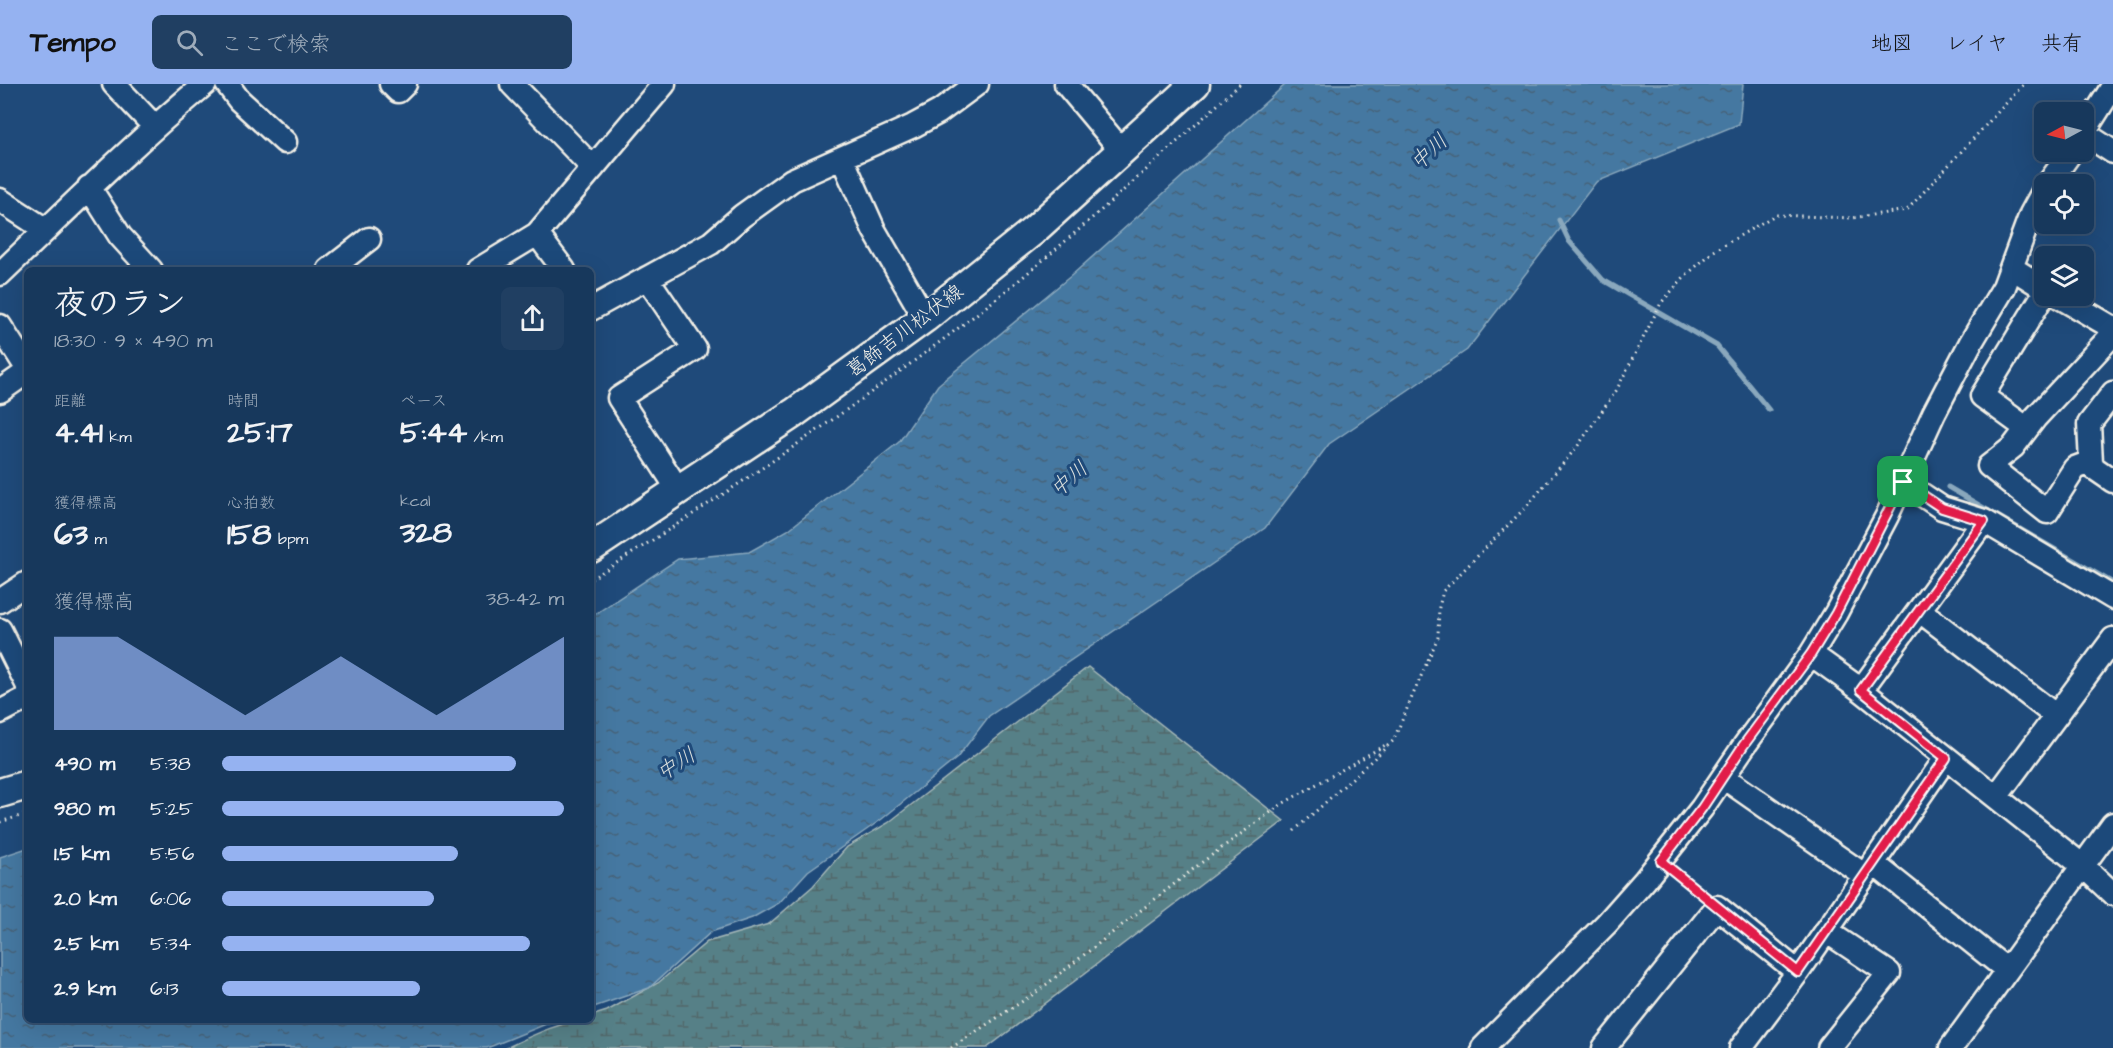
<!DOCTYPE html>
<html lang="ja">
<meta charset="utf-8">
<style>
body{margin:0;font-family:"Architects Daughter","Klee One",sans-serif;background:#203f62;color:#f1f3f6;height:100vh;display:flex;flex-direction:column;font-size:22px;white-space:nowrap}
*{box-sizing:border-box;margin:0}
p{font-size:20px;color:#9eacbb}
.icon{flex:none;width:33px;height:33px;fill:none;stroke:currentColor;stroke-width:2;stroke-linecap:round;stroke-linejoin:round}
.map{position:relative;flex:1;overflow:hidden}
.drawer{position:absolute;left:24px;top:183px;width:570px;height:756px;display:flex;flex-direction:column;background:#17385c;border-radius:9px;box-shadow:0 6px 24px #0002,0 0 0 2px #365272}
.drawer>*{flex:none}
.needle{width:39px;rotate:263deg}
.buttons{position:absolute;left:2034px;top:18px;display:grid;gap:12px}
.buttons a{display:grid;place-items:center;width:60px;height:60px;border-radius:9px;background:#17385c;box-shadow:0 6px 24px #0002,0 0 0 2px #365272;font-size:30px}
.pin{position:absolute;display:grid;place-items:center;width:51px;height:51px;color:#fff;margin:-26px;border-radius:12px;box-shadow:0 3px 9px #0006}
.round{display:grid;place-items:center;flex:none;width:63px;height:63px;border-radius:9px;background:#203f62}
.overview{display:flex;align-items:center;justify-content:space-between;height:102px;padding:0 30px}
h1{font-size:33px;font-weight:800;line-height:45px}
.stats{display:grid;grid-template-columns:repeat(3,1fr);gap:9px;height:102px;padding:6px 30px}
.stats div{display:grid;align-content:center}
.stats b{font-size:30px;font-weight:800}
.stats small{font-size:16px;font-weight:400}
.stats p{font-size:16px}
.chart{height:168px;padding:12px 30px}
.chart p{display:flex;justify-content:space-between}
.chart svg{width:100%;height:108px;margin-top:6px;fill:#95b2f1;opacity:.7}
ul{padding:0 30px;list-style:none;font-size:20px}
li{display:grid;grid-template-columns:96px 72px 1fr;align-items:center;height:45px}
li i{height:15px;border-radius:8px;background:#95b2f1}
header{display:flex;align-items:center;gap:36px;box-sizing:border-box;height:84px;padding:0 30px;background:#95b2f1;color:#111}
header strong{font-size:28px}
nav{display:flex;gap:33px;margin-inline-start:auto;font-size:21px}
.search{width:420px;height:54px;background:#203f62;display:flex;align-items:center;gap:15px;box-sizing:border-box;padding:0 21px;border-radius:9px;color:#9eacbb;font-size:22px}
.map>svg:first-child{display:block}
</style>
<header>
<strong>Tempo</strong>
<div class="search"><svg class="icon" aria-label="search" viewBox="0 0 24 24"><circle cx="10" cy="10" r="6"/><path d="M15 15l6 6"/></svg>ここで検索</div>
<nav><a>地図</a><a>レイヤ</a><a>共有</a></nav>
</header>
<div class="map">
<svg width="2113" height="964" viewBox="0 0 2113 964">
<defs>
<pattern id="wetland-marsh" width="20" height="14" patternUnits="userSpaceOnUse" patternTransform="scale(1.5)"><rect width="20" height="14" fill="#578087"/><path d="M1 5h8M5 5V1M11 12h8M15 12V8" fill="none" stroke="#51676a"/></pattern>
<pattern id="water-ripples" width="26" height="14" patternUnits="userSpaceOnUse" patternTransform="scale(1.5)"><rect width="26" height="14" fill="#4478a1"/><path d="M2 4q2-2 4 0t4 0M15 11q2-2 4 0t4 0" fill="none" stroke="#466278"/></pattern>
</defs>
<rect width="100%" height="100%" fill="#1f4a7a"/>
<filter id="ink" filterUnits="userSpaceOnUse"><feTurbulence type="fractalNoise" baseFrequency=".0167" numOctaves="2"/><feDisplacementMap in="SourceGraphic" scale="12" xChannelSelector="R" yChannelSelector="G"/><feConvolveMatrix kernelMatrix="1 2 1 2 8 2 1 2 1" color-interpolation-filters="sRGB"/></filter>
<g filter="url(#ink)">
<path fill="url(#wetland-marsh)" stroke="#a6b8b8" stroke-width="1.5" d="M 1088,583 L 1284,737 L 987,964 L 506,964 C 531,952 562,936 591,936 L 591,932 L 607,927 L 658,899 L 707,858 L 769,840 L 813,802 L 847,763 L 888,739 Z"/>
<path fill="url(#water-ripples)" stroke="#8aa8bd" stroke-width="1.5" d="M 1286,0 L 1743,0 L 1739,40 L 1596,98 L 1467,266 L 1329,360 L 1265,444 L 989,632 L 957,674 L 882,735 L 808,787 L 779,819 L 752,834 L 711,848 L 649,904 L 591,924 L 591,533 L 678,475 L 749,468 L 788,446 L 899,358 L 938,301 L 1072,191 Z
M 27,764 L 27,936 L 556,936 L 487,964 L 0,964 L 0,773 Z"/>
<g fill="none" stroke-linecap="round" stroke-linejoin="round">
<path stroke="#8aa8bd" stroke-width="5" d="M 1559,136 L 1569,157 L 1603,196 L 1717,262 L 1769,326
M 1948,403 L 2113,499"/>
<defs>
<path id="minor" d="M 114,0 L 154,42
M 227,0 L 239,16 L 285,58
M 391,0 L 398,7 L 405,0
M 512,0 L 593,84
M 1066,0 L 1122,67
M 2084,48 L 2113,2
M 2084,49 L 2113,68
M 842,74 L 874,146 L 925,234
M 2048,100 L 2071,68
M 89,103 L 120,152 L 151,186
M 0,116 L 46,146
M 537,150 L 564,186
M 2012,184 L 2044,204
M 329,186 L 369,155
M 478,186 L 537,150 L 664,0
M 0,190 C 67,126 133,60 205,0
M 647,194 L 695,265 L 619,314 L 679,407
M 2058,212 L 2113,244
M 591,225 L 711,159 L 742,132 L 792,96 L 913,42 L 939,28 L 977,0
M 0,242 L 27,284
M 0,307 L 27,288
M 2113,309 L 2089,340 L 2091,378 L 2094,384 L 2113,397
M 2026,344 L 1982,312 L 2044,210
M 2091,378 L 2075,384 L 2047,428 L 1989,382 L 2013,363 L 2035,334 L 2113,250
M 1903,398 L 1942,424 L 1984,437 L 2113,514
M 0,517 L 27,499
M 1919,526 L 2056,632
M 0,546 L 27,600
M 1811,570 L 1861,606 L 2083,782 L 2113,810
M 1861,606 L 1984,437
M 0,628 L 27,614
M 1723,693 L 1864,791
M 1996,713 L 2113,555
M 1873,779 L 2007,886
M 1826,847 L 1889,889 L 1829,964
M 1483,964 L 1607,839 L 1645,796 L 1702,724 L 1744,662 L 1811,570 L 1836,529 L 1887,432 L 1934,329 L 1970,260 L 2004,203 L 2031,130 L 2044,106
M 1604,964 L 1717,823 L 1798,888
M 1741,964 L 1798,888 L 1946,674
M 1951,964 L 2113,740"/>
<path id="major" d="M 591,464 L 794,329 L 925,234 L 1033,147 L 1195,0
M 0,709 L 27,701"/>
</defs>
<use href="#minor" stroke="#f4f1e8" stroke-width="27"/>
<use href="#major" stroke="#f4f1e8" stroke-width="33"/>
<path stroke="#f4f1e8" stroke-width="3" stroke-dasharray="1.5 4.5" stroke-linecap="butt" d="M 591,495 C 708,422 823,345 933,263 C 1042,183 1141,91 1240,0
M 0,738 L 27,730
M 1294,747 L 1393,657 L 1438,553 L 1439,523 L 1443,507 L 1526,423 L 1577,363 L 1616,307 L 1661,219 L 1685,192 L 1714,167 L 1775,131 L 1852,134 L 1907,126 L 2024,0
M 1675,788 L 1703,810
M 951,964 L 1038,907 L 1201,779 L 1282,720 L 1387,660"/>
<use href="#minor" stroke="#1f4a7a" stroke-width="22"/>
<use href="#major" stroke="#1f4a7a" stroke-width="28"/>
</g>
</g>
<g fill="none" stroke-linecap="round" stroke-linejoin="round" filter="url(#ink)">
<defs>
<path id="route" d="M 1903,398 L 1942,424 L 1984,437 L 1861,606 L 1946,674 L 1798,888 L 1661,777 L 1702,724 L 1743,662 L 1811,570 L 1836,529 Z"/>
</defs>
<use href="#route" stroke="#fff" stroke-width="12"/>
<use href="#route" stroke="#e11d48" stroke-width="8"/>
</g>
<g text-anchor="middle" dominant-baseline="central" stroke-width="6" stroke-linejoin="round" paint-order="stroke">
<g font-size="20" fill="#f4f1e8" stroke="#1f4a7a">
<text transform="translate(905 247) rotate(-37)">葛飾吉川松伏線</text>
</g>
<g font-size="21" font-style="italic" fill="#dadfdd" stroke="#1f4a7a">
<text transform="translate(1429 68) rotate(-43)">中川</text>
<text transform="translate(1069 395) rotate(-41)">中川</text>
<text transform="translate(676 680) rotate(-32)">中川</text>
</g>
</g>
</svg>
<div class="buttons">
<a><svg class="needle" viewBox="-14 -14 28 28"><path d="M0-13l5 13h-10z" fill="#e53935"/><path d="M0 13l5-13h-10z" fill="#9eacbb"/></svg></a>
<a><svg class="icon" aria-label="locate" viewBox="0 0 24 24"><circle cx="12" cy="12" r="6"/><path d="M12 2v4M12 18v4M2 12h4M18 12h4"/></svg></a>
<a><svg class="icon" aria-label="layers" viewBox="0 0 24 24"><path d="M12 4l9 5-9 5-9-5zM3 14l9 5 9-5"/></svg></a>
</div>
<div class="pin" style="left:1903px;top:398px;background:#1e9e55"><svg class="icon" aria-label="arrive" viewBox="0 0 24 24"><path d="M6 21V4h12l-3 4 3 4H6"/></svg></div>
<section class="drawer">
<div class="overview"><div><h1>夜のラン</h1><p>18:30 · 9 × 490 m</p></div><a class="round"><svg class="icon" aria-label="share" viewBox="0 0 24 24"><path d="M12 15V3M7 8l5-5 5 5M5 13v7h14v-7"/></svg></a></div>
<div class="stats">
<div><p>距離</p><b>4.41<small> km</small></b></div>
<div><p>時間</p><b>25:17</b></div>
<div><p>ペース</p><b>5:44<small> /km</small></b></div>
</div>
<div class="stats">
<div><p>獲得標高</p><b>63<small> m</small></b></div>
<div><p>心拍数</p><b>158<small> bpm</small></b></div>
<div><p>kcal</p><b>328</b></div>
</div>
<div class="chart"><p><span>獲得標高</span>38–42 m</p>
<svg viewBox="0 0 160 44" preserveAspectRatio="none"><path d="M0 44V6L10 6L20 6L30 14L40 22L50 30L60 38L70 30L80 22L90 14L100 22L110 30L120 38L130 30L140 22L150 14L160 6V44z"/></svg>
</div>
<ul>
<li><b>490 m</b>5:38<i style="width:86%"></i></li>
<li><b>980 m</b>5:25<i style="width:100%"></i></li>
<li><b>1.5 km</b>5:56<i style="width:69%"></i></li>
<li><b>2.0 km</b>6:06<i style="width:62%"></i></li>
<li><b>2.5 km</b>5:34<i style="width:90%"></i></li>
<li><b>2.9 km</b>6:13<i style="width:58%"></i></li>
</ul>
</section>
</div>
